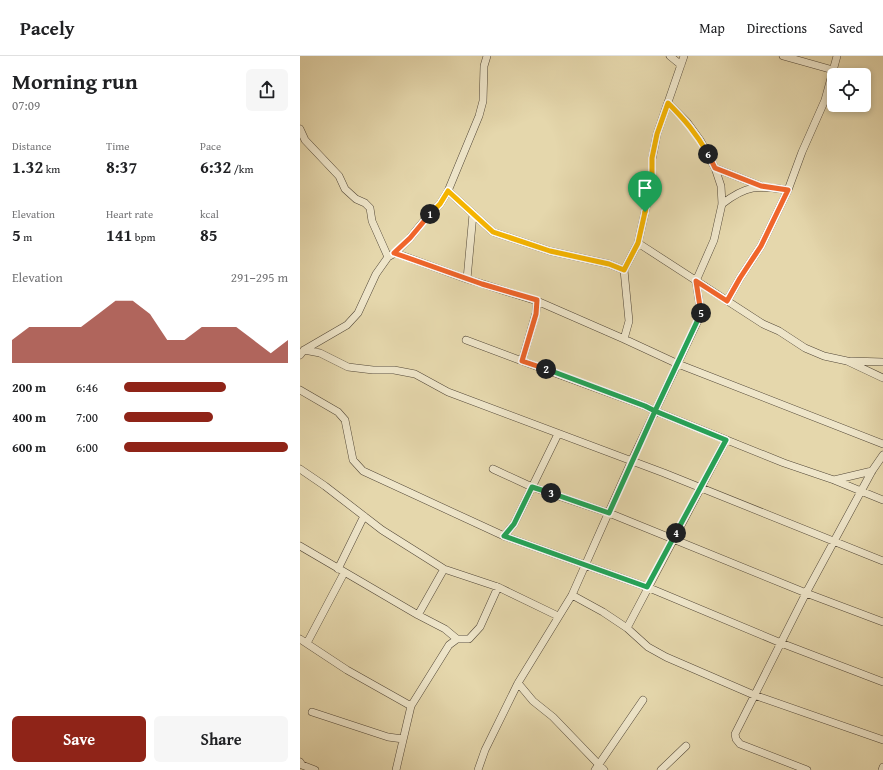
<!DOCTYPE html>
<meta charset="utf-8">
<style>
body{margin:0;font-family:"Gentium Book Plus",serif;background:#f6f6f6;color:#202124;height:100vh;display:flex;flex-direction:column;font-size:15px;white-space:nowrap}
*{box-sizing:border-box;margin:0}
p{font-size:13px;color:#757577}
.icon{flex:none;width:22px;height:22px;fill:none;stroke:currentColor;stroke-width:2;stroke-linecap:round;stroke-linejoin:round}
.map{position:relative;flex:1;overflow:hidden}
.details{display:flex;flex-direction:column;background:#fff;width:300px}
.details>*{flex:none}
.buttons{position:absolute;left:527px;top:12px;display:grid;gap:8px}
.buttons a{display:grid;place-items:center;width:44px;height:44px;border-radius:6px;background:#fff;box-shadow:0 2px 6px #0003;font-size:20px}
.pin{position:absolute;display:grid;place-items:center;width:34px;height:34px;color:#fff;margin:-41px -17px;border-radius:50% 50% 50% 0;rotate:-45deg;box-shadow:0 0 4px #0007}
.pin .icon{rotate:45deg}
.km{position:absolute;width:20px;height:20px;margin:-10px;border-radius:50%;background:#222;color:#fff;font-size:11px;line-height:20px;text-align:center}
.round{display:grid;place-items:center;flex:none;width:42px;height:42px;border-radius:6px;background:#f6f6f6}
.head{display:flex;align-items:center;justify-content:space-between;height:68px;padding:0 12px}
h1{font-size:22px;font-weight:800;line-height:30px}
.figures{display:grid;grid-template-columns:repeat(3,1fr);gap:6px;height:68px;padding:4px 12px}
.figures div{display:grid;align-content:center}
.figures b{font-size:17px;font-weight:800}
.figures small{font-size:11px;font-weight:400}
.figures p{font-size:11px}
.chart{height:112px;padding:8px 12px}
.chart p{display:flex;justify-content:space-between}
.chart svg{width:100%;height:72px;margin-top:4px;fill:#8f2418;opacity:.7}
.button{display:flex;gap:8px;margin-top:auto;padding:8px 12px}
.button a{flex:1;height:46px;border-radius:6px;background:#8f2418;color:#fff;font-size:16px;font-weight:800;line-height:46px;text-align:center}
.button a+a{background:#f6f6f6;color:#202124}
ul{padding:0 12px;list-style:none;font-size:13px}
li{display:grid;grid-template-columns:64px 48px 1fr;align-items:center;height:30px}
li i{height:10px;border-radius:5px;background:#8f2418}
header{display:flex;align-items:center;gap:24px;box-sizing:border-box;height:56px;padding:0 20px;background:#fff;border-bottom:1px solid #e0e0e0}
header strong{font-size:19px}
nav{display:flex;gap:22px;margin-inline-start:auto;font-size:14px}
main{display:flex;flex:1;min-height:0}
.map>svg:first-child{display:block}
</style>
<header>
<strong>Pacely</strong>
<nav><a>Map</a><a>Directions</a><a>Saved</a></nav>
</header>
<main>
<section class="details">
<div class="head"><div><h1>Morning run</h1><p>07:09</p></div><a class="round"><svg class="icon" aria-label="share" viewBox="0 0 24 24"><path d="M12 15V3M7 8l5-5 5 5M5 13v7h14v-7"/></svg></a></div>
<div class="figures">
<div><p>Distance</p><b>1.32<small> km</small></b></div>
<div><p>Time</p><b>8:37</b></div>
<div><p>Pace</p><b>6:32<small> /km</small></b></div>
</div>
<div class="figures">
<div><p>Elevation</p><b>5<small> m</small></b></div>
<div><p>Heart rate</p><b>141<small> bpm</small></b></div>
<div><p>kcal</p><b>85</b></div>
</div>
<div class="chart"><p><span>Elevation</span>291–295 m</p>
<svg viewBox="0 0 160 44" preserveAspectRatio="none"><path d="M0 44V30L10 22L20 22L30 22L40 22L50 14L60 6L70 6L80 14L90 30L100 30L110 22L120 22L130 22L140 30L150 38L160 30V44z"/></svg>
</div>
<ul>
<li><b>200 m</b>6:46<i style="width:62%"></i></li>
<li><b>400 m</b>7:00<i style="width:54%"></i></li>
<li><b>600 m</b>6:00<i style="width:100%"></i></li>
</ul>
<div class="button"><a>Save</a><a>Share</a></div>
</section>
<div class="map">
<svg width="583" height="714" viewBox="0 0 583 714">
<rect width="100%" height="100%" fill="#e5d7ac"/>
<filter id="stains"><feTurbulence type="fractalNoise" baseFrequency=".005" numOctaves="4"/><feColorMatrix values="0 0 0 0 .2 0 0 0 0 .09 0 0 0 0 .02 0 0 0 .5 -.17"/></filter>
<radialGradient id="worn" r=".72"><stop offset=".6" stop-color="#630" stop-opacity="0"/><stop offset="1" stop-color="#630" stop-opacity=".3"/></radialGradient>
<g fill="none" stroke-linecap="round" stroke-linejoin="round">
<defs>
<path id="minor" d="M 187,0 L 184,10 L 183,45 L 179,60 L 148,135 L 193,176 L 250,195 L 309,208 L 324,214
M 370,0 L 381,9
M 483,0 L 533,14
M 0,73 L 5,84 L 39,120 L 45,133 L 56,143 L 65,147 L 70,152 L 72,165 L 88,201
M 415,112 L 461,130
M 422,148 C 448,128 458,130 488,134
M 173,158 L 167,223 L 237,245 L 324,283 L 329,265 L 324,214 L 338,187 L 352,125 L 352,103 L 357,78 L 384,0
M 338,187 L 463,268 L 479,275 L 505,292 L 524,300 L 547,305 L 583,322
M 95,197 L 167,223
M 237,245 L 236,257 L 222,305 L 345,350 L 355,355 L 484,407 L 534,424 L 583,444
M 427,245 L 440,222 L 461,190 L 488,134 L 502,96 L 525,44 L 537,0
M 324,283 L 378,308 L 583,388
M 166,284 L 222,305
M 4,294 L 20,297 L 48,311 L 73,314 L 94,314 L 115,318 L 148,336 L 364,417 L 583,505
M 0,299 L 4,294 L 47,269 L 58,257 L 76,218 L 88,201 L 95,197 L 110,182 L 127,161 L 140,148 L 148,135
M 551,305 L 583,306
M 0,334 L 38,356 L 45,364 L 53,404 L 63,415 L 204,480
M 258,378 L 214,468 L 204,480 L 347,531 L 481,587 L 583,626
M 0,413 L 25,430 L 82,474 L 144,513 L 198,531 L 258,560
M 193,413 L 232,431 L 309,457 L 506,537 L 583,566
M 534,424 L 572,415
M 0,490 L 118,559 L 145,573 L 157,583
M 38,513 L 64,460
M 272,539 L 303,556 L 327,572 L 348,591 L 366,601 L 454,639 L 583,684
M 118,559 L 144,513
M 327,572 L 426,384
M 0,583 L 47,614 L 111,650 L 96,714
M 7,587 L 44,517
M 218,627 L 233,645 L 253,661 L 304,714
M 111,650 L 149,589 L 157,583 L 169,583 L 180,571 L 198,531
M 12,656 L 88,681 L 103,683
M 0,706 L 2,709 L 15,714
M 178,714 L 185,694 L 218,627 L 272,539 L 331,406 L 401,258 L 396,225 L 414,184 L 422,148 L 421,130 L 415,112 L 400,84 L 387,66 L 368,47
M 295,714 L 343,644
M 361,714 L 386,690
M 507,714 L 440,688 L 436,683 L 435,678 L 506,537 L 572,415 L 583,399
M 582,714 L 583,711"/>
</defs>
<use href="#minor" stroke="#524737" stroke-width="8"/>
<use href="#minor" stroke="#eee5c9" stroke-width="7"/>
</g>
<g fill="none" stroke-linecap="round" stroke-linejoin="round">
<defs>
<path id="split-1" d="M 130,158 L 140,148 L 148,135 L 193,176 L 250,195 L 309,208 L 324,214 L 338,187 L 345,156"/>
<path id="split-2" d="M 130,158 L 110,182 L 94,197 L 182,228 L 237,244 L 236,258 L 222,305 L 246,313"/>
<path id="split-3" d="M 246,313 L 345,350 L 355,355 L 309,457 L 251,437"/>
<path id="split-4" d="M 251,437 L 232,431 L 214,468 L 204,480 L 347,531 L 376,477"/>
<path id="split-5" d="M 376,477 L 426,384 L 355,355 L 401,257"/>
<path id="split-6" d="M 401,257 L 396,225 L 427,245 L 440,222 L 461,190 L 488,134 L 461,130 L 415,112 L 408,98"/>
<path id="split-7" d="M 345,156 L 352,125 L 352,102 L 357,78 L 368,47 C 385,64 396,77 408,98"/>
</defs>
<use href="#split-1" stroke="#fff" stroke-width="8"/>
<use href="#split-2" stroke="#fff" stroke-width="8"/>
<use href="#split-3" stroke="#fff" stroke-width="8"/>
<use href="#split-4" stroke="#fff" stroke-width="8"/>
<use href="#split-5" stroke="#fff" stroke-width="8"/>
<use href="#split-6" stroke="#fff" stroke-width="8"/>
<use href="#split-7" stroke="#fff" stroke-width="8"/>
<use href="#split-1" stroke="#f5b400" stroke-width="5"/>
<use href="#split-2" stroke="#f0652b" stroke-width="5"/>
<use href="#split-3" stroke="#22a559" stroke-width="5"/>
<use href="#split-4" stroke="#22a559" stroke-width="5"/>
<use href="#split-5" stroke="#22a559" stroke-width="5"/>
<use href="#split-6" stroke="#f0652b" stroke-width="5"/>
<use href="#split-7" stroke="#f5b400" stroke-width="5"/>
</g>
<rect width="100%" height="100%" filter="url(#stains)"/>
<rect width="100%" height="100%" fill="url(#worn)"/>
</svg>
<div class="buttons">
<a><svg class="icon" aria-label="locate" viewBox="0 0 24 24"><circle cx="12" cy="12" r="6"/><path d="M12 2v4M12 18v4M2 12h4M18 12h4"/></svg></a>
</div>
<div class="pin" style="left:345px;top:156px;background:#1e9e55"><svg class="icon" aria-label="arrive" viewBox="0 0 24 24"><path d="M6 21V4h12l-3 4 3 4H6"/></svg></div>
<b class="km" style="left:130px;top:158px">1</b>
<b class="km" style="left:246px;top:313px">2</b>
<b class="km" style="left:251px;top:437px">3</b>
<b class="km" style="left:376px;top:477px">4</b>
<b class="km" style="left:401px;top:257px">5</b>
<b class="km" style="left:408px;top:98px">6</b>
</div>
</main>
